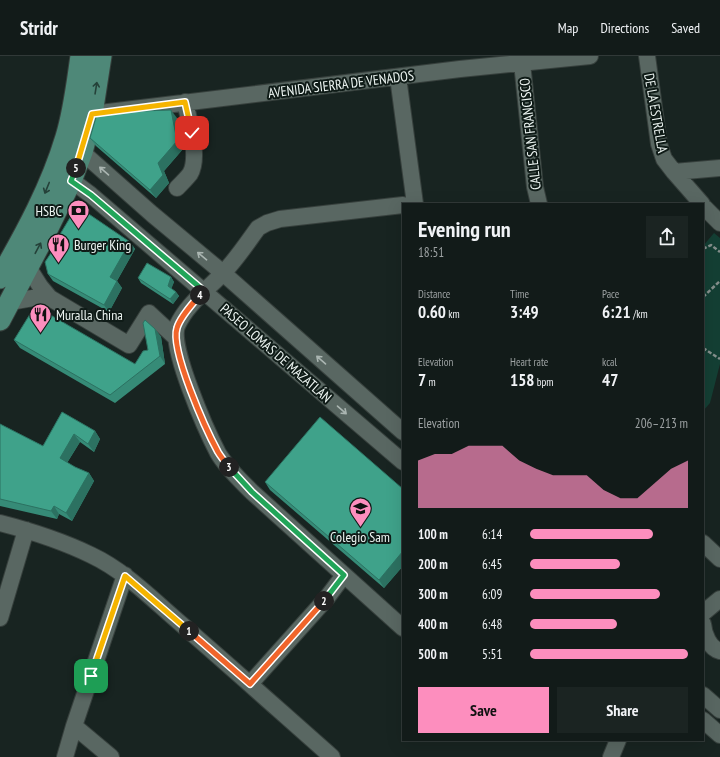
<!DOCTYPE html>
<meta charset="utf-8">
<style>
body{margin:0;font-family:"PT Sans Narrow",sans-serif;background:#1b2422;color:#f1f3f6;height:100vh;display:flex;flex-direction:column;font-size:15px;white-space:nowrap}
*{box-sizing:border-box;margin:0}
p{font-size:13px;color:#9ca1a2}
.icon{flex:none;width:22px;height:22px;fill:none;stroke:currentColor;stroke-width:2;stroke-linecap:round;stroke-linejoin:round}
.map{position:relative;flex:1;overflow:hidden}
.side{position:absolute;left:402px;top:147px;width:302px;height:538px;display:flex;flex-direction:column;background:#121b19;border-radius:0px;box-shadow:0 4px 16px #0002,0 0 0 1px #313938}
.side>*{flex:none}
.pin{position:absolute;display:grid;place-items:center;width:34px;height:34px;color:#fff;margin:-17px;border-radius:8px;box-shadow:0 2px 6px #0006}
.km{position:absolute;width:20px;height:20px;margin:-10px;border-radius:50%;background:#222;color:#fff;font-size:11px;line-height:20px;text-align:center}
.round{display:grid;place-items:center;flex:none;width:42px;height:42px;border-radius:0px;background:#1b2422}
.headline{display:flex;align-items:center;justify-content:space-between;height:68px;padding:0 16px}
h1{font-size:22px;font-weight:700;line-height:30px}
.figures{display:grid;grid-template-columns:repeat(3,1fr);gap:6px;height:68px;padding:4px 16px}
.figures div{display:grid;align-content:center}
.figures b{font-size:17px;font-weight:700}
.figures small{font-size:11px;font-weight:400}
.figures p{font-size:11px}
.chart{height:112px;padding:8px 16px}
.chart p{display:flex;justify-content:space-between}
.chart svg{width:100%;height:72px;margin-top:4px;fill:#fd8ebe;opacity:.7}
.primary-button{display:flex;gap:8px;margin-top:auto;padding:8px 16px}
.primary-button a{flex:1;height:46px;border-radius:0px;background:#fd8ebe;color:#111;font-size:16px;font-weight:700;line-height:46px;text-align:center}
.primary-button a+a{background:#1b2422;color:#f1f3f6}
ul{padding:0 16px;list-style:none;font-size:13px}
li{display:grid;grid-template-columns:64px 48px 1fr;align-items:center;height:30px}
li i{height:10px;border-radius:5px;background:#fd8ebe}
header{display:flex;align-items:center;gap:24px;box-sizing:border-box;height:56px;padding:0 20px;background:#121b19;border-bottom:1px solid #313938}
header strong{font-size:19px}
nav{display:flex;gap:22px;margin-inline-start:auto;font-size:14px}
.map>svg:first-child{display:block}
</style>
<header>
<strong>Stridr</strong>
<nav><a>Map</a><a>Directions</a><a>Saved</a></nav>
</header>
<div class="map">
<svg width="720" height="701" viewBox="0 0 720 701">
<rect width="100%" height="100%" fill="#182421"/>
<path fill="#143f34" d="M 714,177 L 720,182 L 720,308 L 710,347 L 703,355 L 703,190 Z"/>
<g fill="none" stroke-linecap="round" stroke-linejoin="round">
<defs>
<path id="minor" d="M 647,0 L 659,88 L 664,103 L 674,116 L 702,148
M 522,7 L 535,131 L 539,148
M 398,21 L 415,148
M 92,58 L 460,13 L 590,0
M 74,89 L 152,158 L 223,217 L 403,376
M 674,116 L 720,112
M 63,118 L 91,139 L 403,406
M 177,132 C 181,128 186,123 190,118 C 200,102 189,64 185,46
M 403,149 L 280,163 L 267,167 L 258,172 C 247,187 236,204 223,217 C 207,234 187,248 177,270 C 169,291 207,376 218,397 C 226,411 240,424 252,436 L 403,572
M 703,150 L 720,167
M 28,211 L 40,230 L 50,242 L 129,289 L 149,257 L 176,282
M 10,246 L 33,242 L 50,242
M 0,467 C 31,475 62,485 91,499 C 125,515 152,543 180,567 C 231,611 281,656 332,701
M 703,487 L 720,503
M 703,557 L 720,543
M 0,562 L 26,474
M 703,568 C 704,578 709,592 720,595
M 250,628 L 326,543 L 344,519
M 703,639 L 720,654
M 703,664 L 720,679
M 74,670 L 111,701
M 65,701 L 74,670 L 125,519
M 611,701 L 618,684"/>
<path id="major" d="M 0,222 C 26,177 51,131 66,81 C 74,55 77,27 81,0
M 0,264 L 41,186 L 71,125 L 82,96 L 92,58 L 101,0"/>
</defs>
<use href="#minor" stroke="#37403d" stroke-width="18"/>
<use href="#major" stroke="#37403d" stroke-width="23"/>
<path stroke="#858f8c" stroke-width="2.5" stroke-dasharray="4 2" stroke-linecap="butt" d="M 703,193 L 711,189 L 720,196
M 703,241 L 720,225
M 703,292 L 720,303"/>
<use href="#minor" stroke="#596762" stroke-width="16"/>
<use href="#major" stroke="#4e8878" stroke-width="21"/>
</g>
<path fill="#368b77" d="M 177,62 L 183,93 L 164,115 L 169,127 L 156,142 L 96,90 L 90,82 Z
M 59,180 L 130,186 L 135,193 L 117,225 L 122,232 L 109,256 L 53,225 L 48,218 L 61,182 Z
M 171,221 L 174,226 L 171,232 L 176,236 L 179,240 L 173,248 L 141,227 L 138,222 Z
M 155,273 L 161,281 L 165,308 L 115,347 L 20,292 L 14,284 L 135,308 L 148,294 Z
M 62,356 L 95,375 L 100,383 L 94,396 L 80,386 L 67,407 L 75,411 L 89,417 L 94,425 L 72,465 L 59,458 L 57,463 L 0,450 L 0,368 L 43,390 Z
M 265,426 L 403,433 L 403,510 L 384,532 L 270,434 Z"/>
<path fill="#2c7161" d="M 171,54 L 177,62 L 183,93 L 164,115 L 169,127 L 156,142 L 150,134 L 158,107 Z
M 130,186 L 135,193 L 115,228 L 110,221 Z
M 171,221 L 174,226 L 171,234 L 168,230 Z
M 117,225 L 122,232 L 109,256 L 104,249 Z
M 176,236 L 179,240 L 173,248 L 170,243 Z
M 155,273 L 161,281 L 165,308 L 160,300 Z
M 95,375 L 100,383 L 94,396 L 88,388 Z
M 74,378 L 80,386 L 65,410 L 60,402 Z
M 89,417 L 94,425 L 72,465 L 66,457 Z
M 54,450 L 59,458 L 57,463 L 51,455 Z
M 403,495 L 403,510 L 384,532 L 379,524 Z"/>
<path fill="#3fa28a" stroke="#2c7161" d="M 171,54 L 177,85 L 158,107 L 163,119 L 150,134 L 90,82 L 97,58 L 113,56 Z
M 77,150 L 130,186 L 110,221 L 117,225 L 104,249 L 48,218 L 45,206 L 61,182 L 59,180 Z
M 147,207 L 171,221 L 168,230 L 176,236 L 170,243 L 138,222 Z
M 35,250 L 135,308 L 143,295 L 148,294 L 143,267 L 145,264 L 155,273 L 160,300 L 110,339 L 14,284 Z
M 62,356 L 95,375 L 88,388 L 74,378 L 60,402 L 75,411 L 89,417 L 66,457 L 54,450 L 51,455 L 0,443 L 0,368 L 43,390 Z
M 320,361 L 403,433 L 403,495 L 379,524 L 265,426 Z"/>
<defs><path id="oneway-shaft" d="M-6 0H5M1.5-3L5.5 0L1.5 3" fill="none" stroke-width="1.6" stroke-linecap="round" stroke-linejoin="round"/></defs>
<g stroke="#254139">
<use href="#oneway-shaft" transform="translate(96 32) rotate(-81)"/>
<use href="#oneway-shaft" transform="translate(47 132) rotate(112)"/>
<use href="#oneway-shaft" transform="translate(38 192) rotate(-62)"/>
</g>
<g stroke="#aab5b1">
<use href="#oneway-shaft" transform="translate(104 115) rotate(-139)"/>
<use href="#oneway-shaft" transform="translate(202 200) rotate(-140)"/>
<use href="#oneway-shaft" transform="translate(321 304) rotate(-139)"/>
<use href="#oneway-shaft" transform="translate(342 354) rotate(41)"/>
</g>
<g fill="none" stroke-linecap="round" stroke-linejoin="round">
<defs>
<path id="split-1" d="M 91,620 L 125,520 L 189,575"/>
<path id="split-2" d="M 189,575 L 250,628 L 324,545"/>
<path id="split-3" d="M 229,411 L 252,436 L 344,519 L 324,545"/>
<path id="split-4" d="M 200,239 C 193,247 180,261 177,272 C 170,294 206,374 218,396 C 221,401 225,406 229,411"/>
<path id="split-5" d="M 76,112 L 71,125 L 91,139 L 204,235 L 200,239"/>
<path id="split-6" d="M 76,112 L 92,58 L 185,46 L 192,77"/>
</defs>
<use href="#split-1" stroke="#fff" stroke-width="8"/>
<use href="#split-2" stroke="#fff" stroke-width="8"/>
<use href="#split-3" stroke="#fff" stroke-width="8"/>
<use href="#split-4" stroke="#fff" stroke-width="8"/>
<use href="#split-5" stroke="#fff" stroke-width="8"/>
<use href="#split-6" stroke="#fff" stroke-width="8"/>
<use href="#split-1" stroke="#f5b400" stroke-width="5"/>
<use href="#split-2" stroke="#f0652b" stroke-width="5"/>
<use href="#split-3" stroke="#22a559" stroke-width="5"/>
<use href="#split-4" stroke="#f0652b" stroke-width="5"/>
<use href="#split-5" stroke="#22a559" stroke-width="5"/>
<use href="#split-6" stroke="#f5b400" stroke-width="5"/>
</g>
<defs>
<symbol id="bank-pin" viewBox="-11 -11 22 30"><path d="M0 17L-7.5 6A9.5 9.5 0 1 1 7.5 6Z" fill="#fd8ebe" stroke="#0f1b17"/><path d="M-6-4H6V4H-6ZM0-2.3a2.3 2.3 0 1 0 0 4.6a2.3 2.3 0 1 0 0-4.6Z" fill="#111"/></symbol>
<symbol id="restaurant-pin" viewBox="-11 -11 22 30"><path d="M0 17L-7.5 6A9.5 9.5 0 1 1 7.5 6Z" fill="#fd8ebe" stroke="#0f1b17"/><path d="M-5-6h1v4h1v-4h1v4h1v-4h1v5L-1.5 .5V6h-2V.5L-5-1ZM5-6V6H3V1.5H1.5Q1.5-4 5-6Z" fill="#111"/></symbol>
<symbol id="school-pin" viewBox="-11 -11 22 30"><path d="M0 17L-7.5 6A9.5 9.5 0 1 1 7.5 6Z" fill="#fd8ebe" stroke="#0f1b17"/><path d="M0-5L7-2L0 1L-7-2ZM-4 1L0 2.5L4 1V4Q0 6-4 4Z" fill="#111"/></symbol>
</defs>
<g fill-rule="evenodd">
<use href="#bank-pin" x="66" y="142" width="25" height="34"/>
<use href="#restaurant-pin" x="46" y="176" width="25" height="34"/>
<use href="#restaurant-pin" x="28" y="246" width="25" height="34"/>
<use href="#school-pin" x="348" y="440" width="25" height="34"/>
</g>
<g text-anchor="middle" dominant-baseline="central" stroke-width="4" stroke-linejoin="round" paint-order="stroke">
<g font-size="14" fill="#edf5f2" stroke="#0f1b17">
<text transform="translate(341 28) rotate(-7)">AVENIDA SIERRA DE VENADOS</text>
<text transform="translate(656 57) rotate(80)">DE LA ESTRELLA</text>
<text transform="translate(530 78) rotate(-96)">CALLE SAN FRANCISCO</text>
<text transform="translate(276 297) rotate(41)">PASEO LOMAS DE MAZATLÁN</text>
</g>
<g font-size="14" fill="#edf5f2" stroke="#0f1b17" text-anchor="start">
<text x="62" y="155" text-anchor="end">HSBC</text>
<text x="74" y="189">Burger King</text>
<text x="56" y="259">Muralla China</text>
<text x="360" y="481" text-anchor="middle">Colegio Sam</text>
</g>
</g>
</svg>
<div class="pin" style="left:91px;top:620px;background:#1e9e55"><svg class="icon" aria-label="arrive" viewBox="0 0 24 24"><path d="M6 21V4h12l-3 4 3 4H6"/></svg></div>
<div class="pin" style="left:192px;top:77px;background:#d93025"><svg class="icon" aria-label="check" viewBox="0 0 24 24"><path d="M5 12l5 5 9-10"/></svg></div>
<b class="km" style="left:189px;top:575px">1</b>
<b class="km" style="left:324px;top:545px">2</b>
<b class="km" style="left:229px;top:411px">3</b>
<b class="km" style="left:200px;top:239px">4</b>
<b class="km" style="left:76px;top:112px">5</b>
<section class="side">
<div class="headline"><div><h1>Evening run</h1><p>18:51</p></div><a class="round"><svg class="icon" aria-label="share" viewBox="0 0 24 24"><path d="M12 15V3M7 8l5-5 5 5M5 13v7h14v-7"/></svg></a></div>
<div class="figures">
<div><p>Distance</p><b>0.60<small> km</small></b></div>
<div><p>Time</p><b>3:49</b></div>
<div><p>Pace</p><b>6:21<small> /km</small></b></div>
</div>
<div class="figures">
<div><p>Elevation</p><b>7<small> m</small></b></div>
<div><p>Heart rate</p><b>158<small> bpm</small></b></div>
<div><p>kcal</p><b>47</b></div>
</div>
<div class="chart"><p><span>Elevation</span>206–213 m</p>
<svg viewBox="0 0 160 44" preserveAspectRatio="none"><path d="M0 44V15L10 11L20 11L30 6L40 6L50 6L60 15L70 20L80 24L90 24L100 24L110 33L120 38L130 38L140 29L150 20L160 15V44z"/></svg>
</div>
<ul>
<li><b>100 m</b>6:14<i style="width:78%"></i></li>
<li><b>200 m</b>6:45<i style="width:57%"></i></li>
<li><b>300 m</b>6:09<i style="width:82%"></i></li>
<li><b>400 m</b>6:48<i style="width:55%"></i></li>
<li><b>500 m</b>5:51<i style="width:100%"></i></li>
</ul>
<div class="primary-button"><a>Save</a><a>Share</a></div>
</section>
</div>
